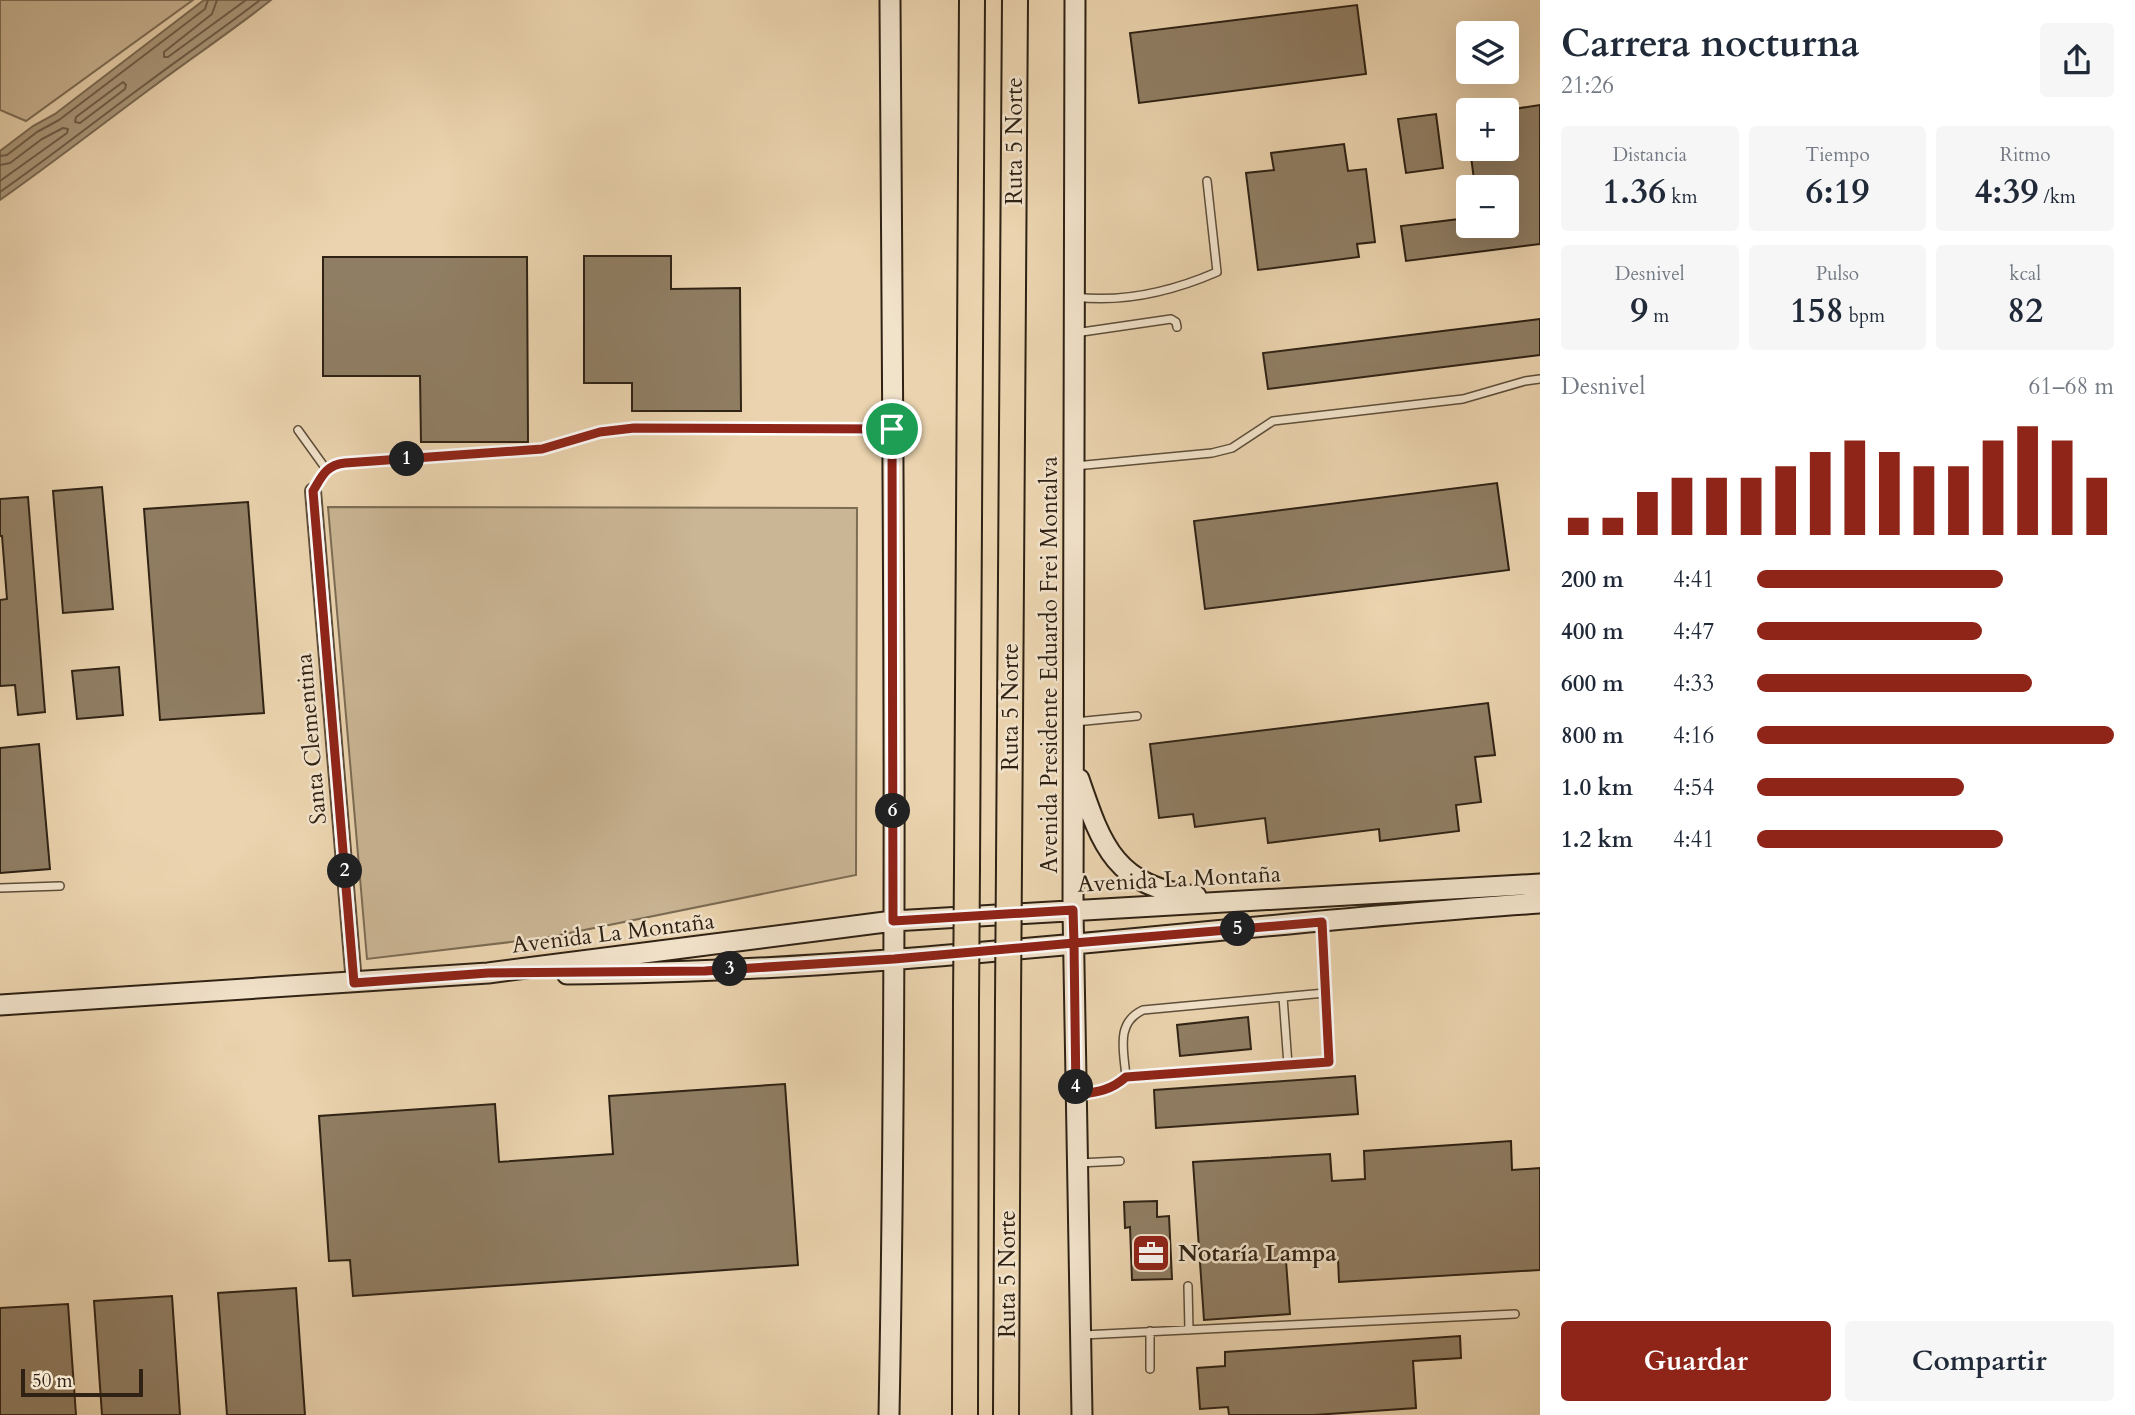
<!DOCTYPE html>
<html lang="es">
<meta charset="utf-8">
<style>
body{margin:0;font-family:Cardo,serif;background:#f6f6f7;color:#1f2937;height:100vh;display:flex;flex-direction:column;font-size:26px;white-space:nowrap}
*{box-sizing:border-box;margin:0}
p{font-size:23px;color:#747a83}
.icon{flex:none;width:38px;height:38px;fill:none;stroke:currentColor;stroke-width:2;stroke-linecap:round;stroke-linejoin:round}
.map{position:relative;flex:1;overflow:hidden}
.sheet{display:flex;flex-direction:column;background:#fff;width:595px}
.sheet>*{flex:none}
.fabs{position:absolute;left:1456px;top:21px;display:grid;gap:14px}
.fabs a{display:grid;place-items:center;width:63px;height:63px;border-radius:7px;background:#fff;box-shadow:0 7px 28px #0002;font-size:35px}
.scale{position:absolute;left:21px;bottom:18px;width:122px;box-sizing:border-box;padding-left:7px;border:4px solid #2f2214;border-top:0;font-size:19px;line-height:24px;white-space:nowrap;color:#2f2214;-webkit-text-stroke:5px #f1e2ca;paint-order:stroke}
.pin{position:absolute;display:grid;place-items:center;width:60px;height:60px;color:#fff;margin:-30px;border:4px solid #fff;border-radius:50%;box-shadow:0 2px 7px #0007}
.km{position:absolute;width:35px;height:35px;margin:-18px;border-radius:50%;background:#222;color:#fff;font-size:19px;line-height:35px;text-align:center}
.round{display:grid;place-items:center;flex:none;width:74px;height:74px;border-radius:7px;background:#f6f6f7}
.head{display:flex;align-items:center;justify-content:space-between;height:119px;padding:0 21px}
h1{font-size:38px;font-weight:800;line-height:52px}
.stats{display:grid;grid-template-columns:repeat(3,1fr);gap:10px;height:119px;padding:7px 21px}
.stats div{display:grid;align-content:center;border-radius:7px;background:#f6f6f7;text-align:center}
.stats b{font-size:35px;font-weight:800}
.stats small{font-size:19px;font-weight:400}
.stats p{font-size:19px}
.chart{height:196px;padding:14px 21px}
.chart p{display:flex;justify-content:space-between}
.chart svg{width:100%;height:126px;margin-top:7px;stroke:#8f2418;stroke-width:6}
.primary-button{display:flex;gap:14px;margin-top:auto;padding:14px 21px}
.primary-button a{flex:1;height:80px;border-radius:7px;background:#8f2418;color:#fff;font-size:28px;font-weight:800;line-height:80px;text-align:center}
.primary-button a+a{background:#f6f6f7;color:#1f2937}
ul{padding:0 21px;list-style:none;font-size:23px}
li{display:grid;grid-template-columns:112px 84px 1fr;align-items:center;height:52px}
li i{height:18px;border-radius:9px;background:#8f2418}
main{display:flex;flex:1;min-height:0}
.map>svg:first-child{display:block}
</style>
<main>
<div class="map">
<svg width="1540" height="1415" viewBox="0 0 1540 1415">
<rect width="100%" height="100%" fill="#ead3ae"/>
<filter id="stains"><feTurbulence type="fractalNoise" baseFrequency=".00286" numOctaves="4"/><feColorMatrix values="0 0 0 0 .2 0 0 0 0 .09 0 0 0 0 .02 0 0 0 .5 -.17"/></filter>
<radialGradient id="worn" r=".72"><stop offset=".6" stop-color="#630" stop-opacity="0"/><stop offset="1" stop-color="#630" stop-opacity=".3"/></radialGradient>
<path fill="#cab594" stroke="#7c6c54" stroke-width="2" d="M 0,0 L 193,0 L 26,121 L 0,110 Z
M 328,507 L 857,508 L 856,875 L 545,938 L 367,959 Z"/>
<path fill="#aa977a" stroke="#796851" stroke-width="2" d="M 204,0 L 271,0 C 232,31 190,59 150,89 C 100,126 51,164 0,200 L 0,151 L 33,126 L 55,114 Z"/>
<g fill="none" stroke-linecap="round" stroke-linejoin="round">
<path stroke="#6c5c47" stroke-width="2" d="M 217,0 L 212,14 L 164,52 L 164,57 L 168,57 L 246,0
M 123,82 L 126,85 L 125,89 L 80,123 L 75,122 L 76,117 Z
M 0,156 L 7,155 L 37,132 L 59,120 L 205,9 L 208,0
M 0,165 L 10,163 L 42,139 L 63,128 L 68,129 L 67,133 L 0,181
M 0,192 C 50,157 98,119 147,83 C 184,55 223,29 260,0"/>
</g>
<path fill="#907e64" stroke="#2f2214" stroke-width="2" d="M 1357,5 L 1366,74 L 1139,103 L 1130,33 Z
M 1540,105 L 1540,244 L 1406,261 L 1401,226 L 1468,218 L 1468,226 L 1507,226 L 1507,187 L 1475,187 L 1470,149 L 1507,149 L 1507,110 Z
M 1436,114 L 1443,168 L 1406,173 L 1398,119 Z
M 1344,144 L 1348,171 L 1366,169 L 1375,242 L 1357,244 L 1359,257 L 1258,270 L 1246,173 L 1274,170 L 1271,153 Z
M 584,256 L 671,256 L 671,289 L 740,288 L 741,411 L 632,411 L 632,383 L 584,383 Z
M 323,257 L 527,257 L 528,442 L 421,442 L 420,376 L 323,376 Z
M 1540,319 L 1540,355 L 1268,389 L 1263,353 Z
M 1497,483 L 1509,570 L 1205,609 L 1194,521 Z
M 102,487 L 113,609 L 63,613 L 53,491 Z
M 28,497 L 45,712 L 18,715 L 15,685 L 0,686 L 0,600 L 7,599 L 2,536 L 0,536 L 0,499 Z
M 248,502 L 264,713 L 160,720 L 144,509 Z
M 119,667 L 123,715 L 77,719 L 72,671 Z
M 1488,703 L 1495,755 L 1475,757 L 1481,802 L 1456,805 L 1459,831 L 1380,841 L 1379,829 L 1268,843 L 1265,818 L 1195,827 L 1193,814 L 1159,818 L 1150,744 Z
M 39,744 L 50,869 L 0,873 L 0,748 Z
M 1248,1017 L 1251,1049 L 1180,1056 L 1177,1025 Z
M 1355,1076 L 1358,1114 L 1156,1128 L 1154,1090 Z
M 785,1084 L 798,1265 L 353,1296 L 350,1260 L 329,1261 L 319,1116 L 495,1104 L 499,1162 L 613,1154 L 609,1096 Z
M 1511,1141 L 1512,1170 L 1540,1168 L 1540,1270 L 1339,1282 L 1338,1258 L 1286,1261 L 1290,1314 L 1204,1320 L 1193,1162 L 1330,1154 L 1332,1181 L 1365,1179 L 1364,1151 Z
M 1157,1201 L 1157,1217 L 1169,1216 L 1172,1279 L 1132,1280 L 1130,1227 L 1125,1228 L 1124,1202 Z
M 296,1288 L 305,1415 L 227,1415 L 218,1293 Z
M 172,1296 L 180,1415 L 102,1415 L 94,1301 Z
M 68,1304 L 76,1415 L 0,1415 L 0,1308 Z
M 1460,1336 L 1461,1358 L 1413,1361 L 1416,1408 L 1314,1415 L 1229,1415 L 1228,1407 L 1200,1409 L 1197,1368 L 1225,1366 L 1225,1352 Z"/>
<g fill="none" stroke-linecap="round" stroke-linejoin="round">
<defs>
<path id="lane" d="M 1075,297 C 1123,303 1173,291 1217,272 L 1207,181
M 1075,333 L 1171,319 L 1176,322 L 1177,327
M 298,430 L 326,469
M 1075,466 L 1212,453 L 1232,448 L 1273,421 L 1463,399 L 1525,381 L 1540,379
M 313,491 L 326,469 L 335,464 L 542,449 L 600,432 L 634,428 L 890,429
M 1075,722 L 1137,716
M 0,888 L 60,886
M 1283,997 L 1288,1065
M 1126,1077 C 1124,1051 1115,1023 1143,1010 L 1325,993
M 1079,1094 C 1099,1092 1111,1091 1126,1077 L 1329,1062 L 1322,923
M 1079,1163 L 1120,1161
M 1188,1286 L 1189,1330
M 1150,1331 L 1150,1369
M 1083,1335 L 1515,1314"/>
<path id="street" d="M 313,491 L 354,983"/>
<path id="secondary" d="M 1075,0 L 1073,910 L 1082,1415
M 1079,779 C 1102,847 1116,887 1196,896
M 567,974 C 893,972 1216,925 1540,903
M 0,1005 L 488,973 L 893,921 L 1540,884
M 889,1415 C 898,943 893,472 890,0"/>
<path id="highway" d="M 1009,865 L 1015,0
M 967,868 L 972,0
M 965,1415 L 966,1003
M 1006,1415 L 1008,1000"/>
</defs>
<use href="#lane" stroke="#5e4e3a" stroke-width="10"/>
<use href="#street" stroke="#5e4e3a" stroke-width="18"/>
<use href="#secondary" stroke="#2f2214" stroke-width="23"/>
<use href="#highway" stroke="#2f2214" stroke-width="28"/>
<use href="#lane" stroke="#f1e2ca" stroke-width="7"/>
<use href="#street" stroke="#f1e2ca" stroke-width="14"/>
<use href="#secondary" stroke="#f1e2ca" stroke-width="19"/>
<use href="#highway" stroke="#ead3ae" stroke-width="24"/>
<defs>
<path id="highway-bridge" d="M 1008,1000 L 1009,865
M 966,1003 L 967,868"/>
</defs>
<use href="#highway-bridge" stroke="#2f2214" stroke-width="28" stroke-linecap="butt"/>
<use href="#highway-bridge" stroke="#ead3ae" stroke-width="24"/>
</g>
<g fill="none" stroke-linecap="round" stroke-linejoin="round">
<defs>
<path id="route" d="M 892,429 L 634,428 L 600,432 L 542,449 L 345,463 C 326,465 322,476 313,491 L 354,983 L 488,973 L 705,971 L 894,959 L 1074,943 L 1076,1095 C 1097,1092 1110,1091 1126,1077 L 1329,1062 L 1322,922 L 1074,943 L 1073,910 L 893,921 L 892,429"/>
</defs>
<use href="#route" stroke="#fff" stroke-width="14"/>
<use href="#route" stroke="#8f2418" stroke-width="9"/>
</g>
<defs>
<symbol id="office-square" viewBox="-11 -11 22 22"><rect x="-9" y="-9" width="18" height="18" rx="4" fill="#8f2418" stroke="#f1e2ca"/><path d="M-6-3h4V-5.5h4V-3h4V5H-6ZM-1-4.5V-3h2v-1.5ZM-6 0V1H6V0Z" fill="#fff"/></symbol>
</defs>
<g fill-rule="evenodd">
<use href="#office-square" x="1129" y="1231" width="44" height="44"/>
</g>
<g text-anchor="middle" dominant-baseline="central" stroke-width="5" stroke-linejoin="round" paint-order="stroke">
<g font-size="23" fill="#2f2214" stroke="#f1e2ca">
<text transform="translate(1014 141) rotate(-90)">Ruta 5 Norte</text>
<text transform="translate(1049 665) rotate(-90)">Avenida Presidente Eduardo Frei Montalva</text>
<text transform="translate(1010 707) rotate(-90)">Ruta 5 Norte</text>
<text transform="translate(311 739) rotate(-95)">Santa Clementina</text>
<text transform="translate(1179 879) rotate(-3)">Avenida La Montaña</text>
<text transform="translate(613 933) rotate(-7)">Avenida La Montaña</text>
<text transform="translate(1007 1274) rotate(-90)">Ruta 5 Norte</text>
</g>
<g font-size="23" font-weight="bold" fill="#2f2214" stroke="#f1e2ca" text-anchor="start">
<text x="1178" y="1253">Notaría Lampa</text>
</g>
</g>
<rect width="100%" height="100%" filter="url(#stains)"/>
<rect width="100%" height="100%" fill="url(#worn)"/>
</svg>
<div class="fabs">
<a><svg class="icon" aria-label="layers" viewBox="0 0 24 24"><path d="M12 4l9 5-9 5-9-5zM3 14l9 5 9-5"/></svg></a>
<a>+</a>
<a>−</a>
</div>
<div class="scale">50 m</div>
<div class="pin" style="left:892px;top:429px;background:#1e9e55"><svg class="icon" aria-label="arrive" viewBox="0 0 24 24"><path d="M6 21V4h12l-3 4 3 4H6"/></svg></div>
<b class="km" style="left:407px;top:459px">1</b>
<b class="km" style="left:345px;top:871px">2</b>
<b class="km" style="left:730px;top:969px">3</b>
<b class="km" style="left:1076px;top:1087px">4</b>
<b class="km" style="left:1238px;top:929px">5</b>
<b class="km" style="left:893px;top:811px">6</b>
</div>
<section class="sheet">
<div class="head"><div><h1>Carrera nocturna</h1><p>21:26</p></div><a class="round"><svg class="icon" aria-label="share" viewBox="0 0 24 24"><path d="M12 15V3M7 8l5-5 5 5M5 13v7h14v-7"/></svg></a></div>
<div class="stats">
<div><p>Distancia</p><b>1.36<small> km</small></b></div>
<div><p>Tiempo</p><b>6:19</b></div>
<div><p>Ritmo</p><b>4:39<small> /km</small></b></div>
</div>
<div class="stats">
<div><p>Desnivel</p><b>9<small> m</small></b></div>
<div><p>Pulso</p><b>158<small> bpm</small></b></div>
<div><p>kcal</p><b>82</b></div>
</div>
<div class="chart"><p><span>Desnivel</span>61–68 m</p>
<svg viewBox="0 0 160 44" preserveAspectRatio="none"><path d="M5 44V38M15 44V38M25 44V29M35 44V24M45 44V24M55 44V24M65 44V20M75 44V15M85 44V11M95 44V15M105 44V20M115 44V20M125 44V11M135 44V6M145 44V11M155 44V24"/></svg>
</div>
<ul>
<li><b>200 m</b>4:41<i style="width:69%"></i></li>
<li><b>400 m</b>4:47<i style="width:63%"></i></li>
<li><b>600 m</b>4:33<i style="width:77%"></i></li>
<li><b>800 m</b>4:16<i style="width:100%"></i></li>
<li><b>1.0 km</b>4:54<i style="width:58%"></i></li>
<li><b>1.2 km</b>4:41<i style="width:69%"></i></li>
</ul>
<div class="primary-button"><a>Guardar</a><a>Compartir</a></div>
</section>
</main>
